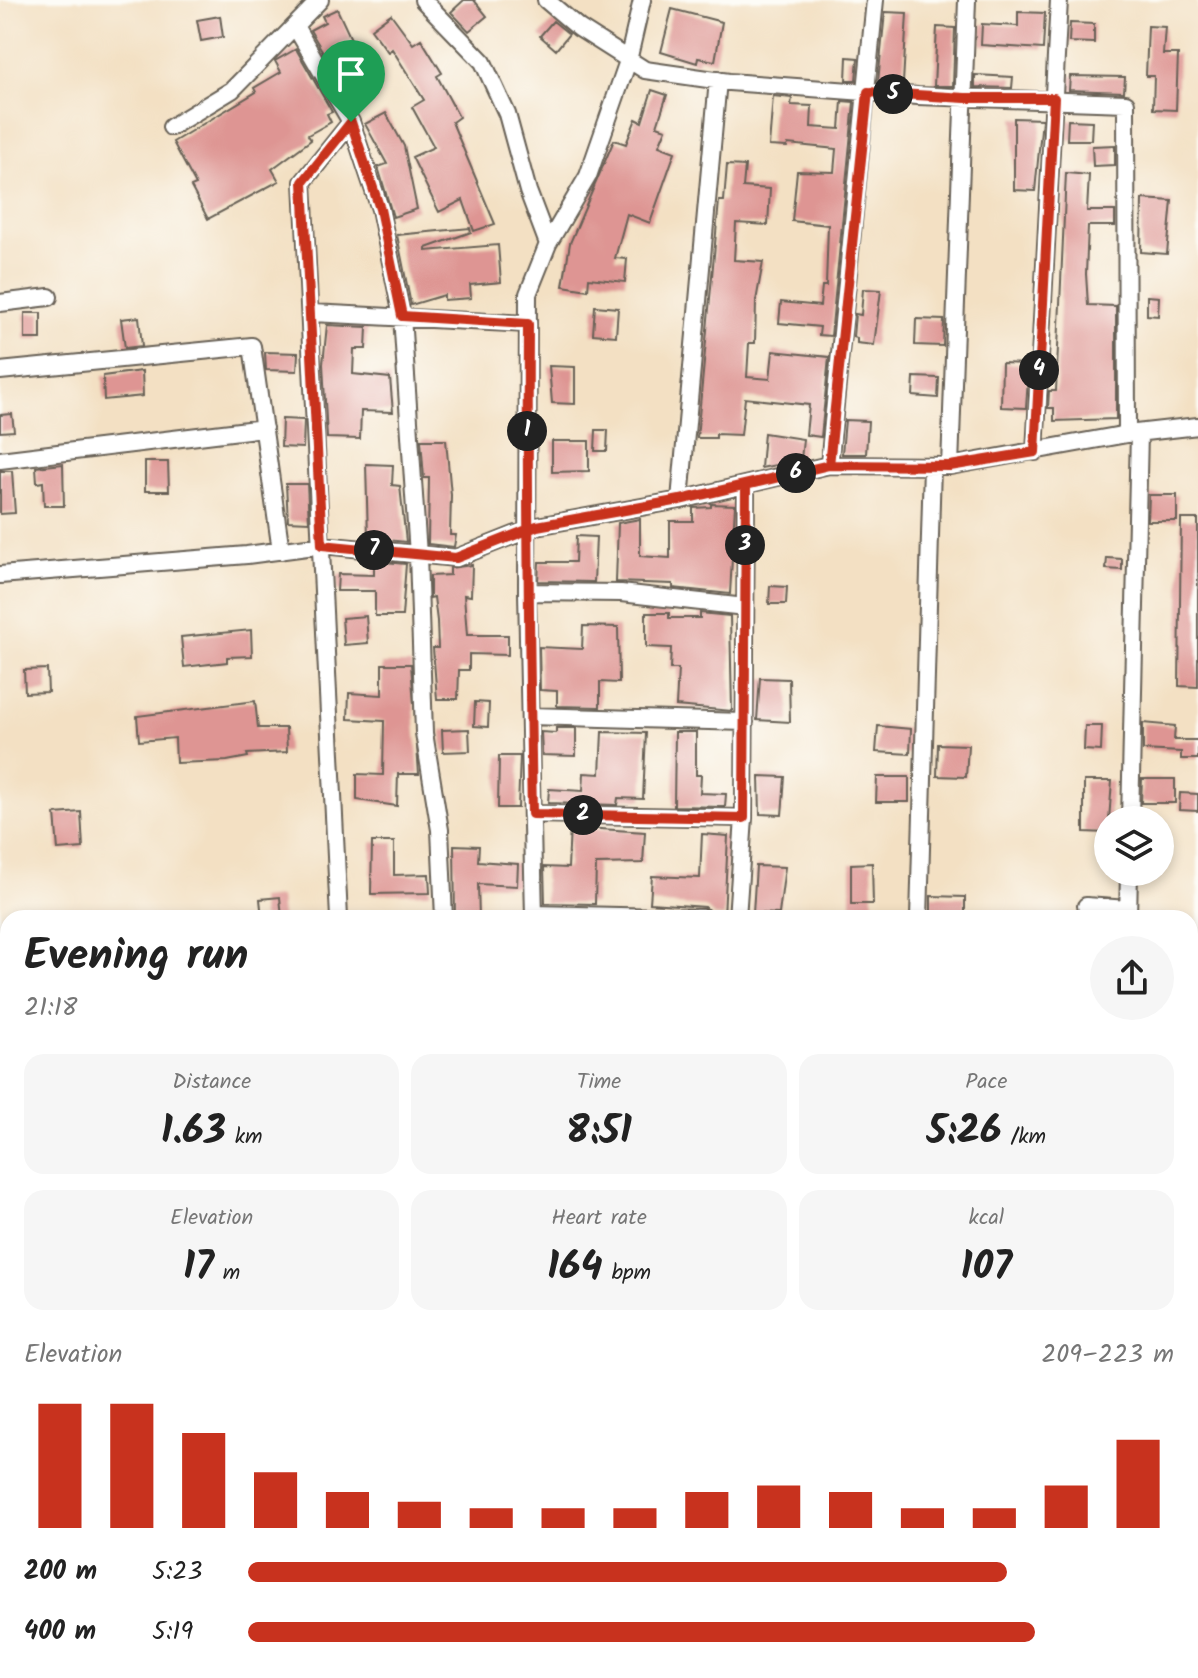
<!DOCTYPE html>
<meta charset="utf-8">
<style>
body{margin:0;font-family:Kalam,sans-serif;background:#f6f6f6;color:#222;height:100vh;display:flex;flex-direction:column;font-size:30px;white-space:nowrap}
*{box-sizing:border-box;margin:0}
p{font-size:26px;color:#767676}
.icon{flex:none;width:44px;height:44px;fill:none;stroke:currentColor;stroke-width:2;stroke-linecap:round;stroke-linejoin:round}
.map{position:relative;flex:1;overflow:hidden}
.panel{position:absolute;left:0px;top:910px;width:1198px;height:768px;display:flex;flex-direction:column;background:#fff;border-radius:24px 24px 0 0;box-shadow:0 4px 12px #0003}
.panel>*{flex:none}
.controls{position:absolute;left:1094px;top:806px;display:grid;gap:16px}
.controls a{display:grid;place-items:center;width:80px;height:80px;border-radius:50%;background:#fff;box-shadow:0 4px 12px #0003;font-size:40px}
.pin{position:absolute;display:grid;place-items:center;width:68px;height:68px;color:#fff;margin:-82px -34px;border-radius:50% 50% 50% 0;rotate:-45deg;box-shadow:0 0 8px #0007}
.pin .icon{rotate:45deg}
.km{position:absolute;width:40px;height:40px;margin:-20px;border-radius:50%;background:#222;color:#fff;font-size:22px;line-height:40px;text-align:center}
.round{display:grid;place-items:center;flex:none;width:84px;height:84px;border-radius:42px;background:#f6f6f6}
.summary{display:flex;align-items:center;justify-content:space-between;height:136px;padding:0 24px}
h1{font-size:44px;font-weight:700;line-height:60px}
.metrics{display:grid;grid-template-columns:repeat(3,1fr);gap:12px;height:136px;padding:8px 24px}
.metrics div{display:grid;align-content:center;border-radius:20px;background:#f6f6f6;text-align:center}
.metrics b{font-size:40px;font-weight:700}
.metrics small{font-size:22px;font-weight:400}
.metrics p{font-size:22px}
.chart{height:224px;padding:16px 24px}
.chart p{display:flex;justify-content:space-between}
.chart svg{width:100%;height:144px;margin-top:8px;stroke:#c8321e;stroke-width:6}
ul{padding:0 24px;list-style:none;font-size:26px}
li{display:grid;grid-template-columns:128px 96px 1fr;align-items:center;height:60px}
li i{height:20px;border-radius:10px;background:#c8321e}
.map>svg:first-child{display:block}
</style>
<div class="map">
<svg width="1198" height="1678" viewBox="0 0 1198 1678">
<rect width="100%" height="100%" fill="#fdfcf7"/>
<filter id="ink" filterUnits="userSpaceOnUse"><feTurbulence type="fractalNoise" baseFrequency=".0125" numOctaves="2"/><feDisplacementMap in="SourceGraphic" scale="16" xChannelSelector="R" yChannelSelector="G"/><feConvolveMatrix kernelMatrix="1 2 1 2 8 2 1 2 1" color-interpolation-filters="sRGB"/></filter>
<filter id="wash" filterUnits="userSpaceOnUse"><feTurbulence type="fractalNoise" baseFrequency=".006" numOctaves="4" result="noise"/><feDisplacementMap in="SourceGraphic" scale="32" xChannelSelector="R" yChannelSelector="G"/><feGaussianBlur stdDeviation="1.8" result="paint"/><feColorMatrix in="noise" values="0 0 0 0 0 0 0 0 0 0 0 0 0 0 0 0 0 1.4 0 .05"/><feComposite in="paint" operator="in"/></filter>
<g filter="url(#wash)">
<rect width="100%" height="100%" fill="#f3e0c3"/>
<g id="blocks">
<path fill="#de9593" d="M 464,0 L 474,0 L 487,16 L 469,31 L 451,12 Z
M 337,9 L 351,39 L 335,47 L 346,69 L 361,60 L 376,88 L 352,101 L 310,30 L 325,22 L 322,16 Z
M 672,9 L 722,22 L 715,61 L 698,58 L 697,63 L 661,52 Z
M 885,12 L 907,13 L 903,83 L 878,82 Z
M 1018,12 L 1045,13 L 1043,49 L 981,45 L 982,24 L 1018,26 Z
M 391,14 L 413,44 L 421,39 L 442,73 L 437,76 L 459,117 L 452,122 L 495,224 L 474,231 L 463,200 L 439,212 L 412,157 L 434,147 L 412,107 L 424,100 L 392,49 L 388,52 L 371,29 Z
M 220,16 L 223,37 L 201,41 L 197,20 Z
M 553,21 L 569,34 L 556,50 L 540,36 Z
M 1070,23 L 1094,24 L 1094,43 L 1069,42 Z
M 1148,26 L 1165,27 L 1163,54 L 1178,54 L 1176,110 L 1153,109 L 1154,76 L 1146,76 Z
M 937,27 L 955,28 L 953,86 L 934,86 Z
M 296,49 L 332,112 L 327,114 L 331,122 L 308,135 L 311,140 L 272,169 L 279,181 L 208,219 L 191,187 L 196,185 L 173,142 L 256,92 L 254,88 L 281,72 L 275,61 Z
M 847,57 L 858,58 L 856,80 L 846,80 Z
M 975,75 L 1013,77 L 1012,88 L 975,87 Z
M 1070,76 L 1125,77 L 1124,92 L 1069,90 Z
M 652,90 L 667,95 L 657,126 L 666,129 L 659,146 L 675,152 L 650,223 L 627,214 L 615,258 L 627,259 L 625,282 L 589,278 L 588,290 L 563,286 L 570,243 L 614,140 L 626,144 L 636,119 L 642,122 Z
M 773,96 L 792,98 L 791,105 L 812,106 L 811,127 L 840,129 L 842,101 L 854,102 L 831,336 L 819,335 L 820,327 L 779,323 L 781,302 L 820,306 L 822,286 L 826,286 L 828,225 L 792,221 L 797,171 L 834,172 L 836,149 L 788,144 L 787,147 L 769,146 Z
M 386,113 L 404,146 L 417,209 L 393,217 L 378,167 L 387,164 L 365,124 Z
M 1014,118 L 1042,119 L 1035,191 L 1014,190 Z
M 1068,120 L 1092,121 L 1091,140 L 1067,140 Z
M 1115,145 L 1115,165 L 1093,166 L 1092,146 Z
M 727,165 L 745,166 L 743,187 L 770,189 L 768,225 L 736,223 L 734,260 L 763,262 L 756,301 L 755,343 L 749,343 L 747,377 L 770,379 L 773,351 L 829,357 L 821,437 L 806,435 L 809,405 L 745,398 L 741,435 L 716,434 L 716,438 L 697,438 L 719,201 L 724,201 Z
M 1066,173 L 1089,175 L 1087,211 L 1115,211 L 1115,226 L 1088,226 L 1086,274 L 1088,305 L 1116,306 L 1116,419 L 1054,421 L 1054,408 L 1048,408 L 1049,391 L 1056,391 Z
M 1142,199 L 1172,201 L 1167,254 L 1141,252 Z
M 470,228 L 471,232 L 426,248 L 426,251 L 498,245 L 501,282 L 470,285 L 471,298 L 444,300 L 444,295 L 411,305 L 397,235 Z
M 863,289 L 881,290 L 874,345 L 857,343 L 857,338 L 853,337 L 855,314 L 861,315 Z
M 1147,296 L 1159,297 L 1158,316 L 1147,315 Z
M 595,306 L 618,308 L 616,336 L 593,334 Z
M 25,313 L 41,313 L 41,339 L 25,339 Z
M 139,317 L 142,346 L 125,348 L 121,319 Z
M 916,319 L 944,320 L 943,346 L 915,345 Z
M 327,325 L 367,327 L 366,349 L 354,349 L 353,374 L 390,378 L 393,412 L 361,411 L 360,439 L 327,438 L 323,364 Z
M 265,352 L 298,353 L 297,371 L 266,370 Z
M 1002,363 L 1029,364 L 1026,408 L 1001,407 Z
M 549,366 L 575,367 L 575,404 L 552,403 Z
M 142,371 L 143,396 L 104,400 L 103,376 Z
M 914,377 L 939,378 L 938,398 L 913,396 Z
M 12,414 L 14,431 L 0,432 L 0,415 Z
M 282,419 L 304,420 L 303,448 L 281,447 Z
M 845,420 L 868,421 L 866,454 L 842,454 Z
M 596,430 L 608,430 L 607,451 L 595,451 Z
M 764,433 L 803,439 L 801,460 L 761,468 Z
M 421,440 L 446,440 L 451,495 L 450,535 L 456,535 L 454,547 L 428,544 L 429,478 L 424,478 Z
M 552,441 L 589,441 L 589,471 L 552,472 Z
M 145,462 L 168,462 L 169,491 L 145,491 Z
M 63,464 L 64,506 L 44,506 L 43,482 L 37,483 L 36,467 Z
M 366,464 L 393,465 L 392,485 L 400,486 L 406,542 L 368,538 Z
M 0,471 L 12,471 L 15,513 L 0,514 Z
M 286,484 L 307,484 L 309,522 L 288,521 Z
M 1149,495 L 1177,495 L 1177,521 L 1148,521 Z
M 711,504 L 735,505 L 730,594 L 673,588 L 673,584 L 616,582 L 618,523 L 640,519 L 640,556 L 670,558 L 670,521 L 693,521 L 693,508 L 711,507 Z
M 1181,519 L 1198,519 L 1198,687 L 1179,686 Z
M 576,536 L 596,537 L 594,582 L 538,581 L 539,562 L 575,562 Z
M 1107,558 L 1122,559 L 1122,570 L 1106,569 Z
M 374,561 L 406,564 L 402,616 L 375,616 L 375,591 L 337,591 L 338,574 L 374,575 Z
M 472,565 L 471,596 L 464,595 L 467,635 L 508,635 L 508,655 L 469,654 L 469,670 L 459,670 L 458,699 L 437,699 L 433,648 L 438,648 L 437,621 L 434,597 L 430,598 L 430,576 L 450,575 L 450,568 Z
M 770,586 L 787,587 L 786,604 L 769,604 Z
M 646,613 L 669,613 L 669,618 L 700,618 L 700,613 L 730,616 L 732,711 L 676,706 L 678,669 L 670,669 L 671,648 L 646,647 Z
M 366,616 L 368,643 L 344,645 L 342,618 Z
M 583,626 L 618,627 L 619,683 L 600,682 L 600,707 L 557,706 L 557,691 L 540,690 L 539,647 L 582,649 Z
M 251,630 L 252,656 L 227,657 L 227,662 L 184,667 L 181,637 Z
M 382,664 L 411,664 L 419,774 L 398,774 L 397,806 L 357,800 L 357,774 L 383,775 L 384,721 L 348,719 L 349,693 L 382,695 Z
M 47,669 L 48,692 L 25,693 L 24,670 Z
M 760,678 L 789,679 L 790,722 L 757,720 Z
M 255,701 L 258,728 L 286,728 L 287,752 L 247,754 L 248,757 L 227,761 L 176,763 L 175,738 L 139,741 L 137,716 Z
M 475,702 L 489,703 L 488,727 L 474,726 Z
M 1143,723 L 1175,726 L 1174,740 L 1198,740 L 1198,759 L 1181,759 L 1181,752 L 1143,750 Z
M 878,726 L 911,729 L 910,754 L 876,752 Z
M 1085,726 L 1102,726 L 1101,751 L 1084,750 Z
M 556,728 L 576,728 L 576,756 L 542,755 L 541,732 L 556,733 Z
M 469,729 L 470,751 L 443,752 L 442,730 Z
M 602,732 L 646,733 L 643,799 L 618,798 L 617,805 L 548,803 L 549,789 L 583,791 L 584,773 L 600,774 Z
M 675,732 L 696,732 L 696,775 L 701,775 L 700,793 L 726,794 L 725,807 L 674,806 Z
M 938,744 L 968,745 L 966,777 L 937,776 Z
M 499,756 L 520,756 L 518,808 L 498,808 Z
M 759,776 L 785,777 L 782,815 L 760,814 Z
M 877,777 L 909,777 L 909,802 L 876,802 Z
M 1142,779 L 1175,779 L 1175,803 L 1141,803 Z
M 1084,781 L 1112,781 L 1108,833 L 1084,832 Z
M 1180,793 L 1198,794 L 1198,811 L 1179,810 Z
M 81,812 L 83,848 L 58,850 L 55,814 Z
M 570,827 L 645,832 L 643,863 L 596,864 L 595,904 L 545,903 L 544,867 L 568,868 Z
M 702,834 L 728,836 L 724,917 L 715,916 L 705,907 L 650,903 L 652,876 L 700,878 Z
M 372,842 L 394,842 L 394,875 L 429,874 L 430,893 L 371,894 Z
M 454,845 L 479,846 L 478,861 L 518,864 L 517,886 L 478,884 L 479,918 L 455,918 Z
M 872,863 L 873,904 L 851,904 L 851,864 Z
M 756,866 L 785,867 L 779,914 L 753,913 Z
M 931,896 L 965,897 L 965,918 L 931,918 Z
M 280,897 L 282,918 L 262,918 L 260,899 Z"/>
</g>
</g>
<g filter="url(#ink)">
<use href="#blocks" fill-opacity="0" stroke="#676156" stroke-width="2"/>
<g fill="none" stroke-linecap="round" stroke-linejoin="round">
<defs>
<path id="minor" d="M 423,0 L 483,62 L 507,114 L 528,191 L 548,244
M 546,0 L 579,28 L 645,70 L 729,82 L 918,96 L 1126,103 L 1127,434
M 295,26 L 351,122 L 380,209 L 402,316 L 418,555 L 424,733 L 440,830 L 444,918
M 171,127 L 232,90 L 320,0
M 0,303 L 49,297
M 312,313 L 528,324
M 0,371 L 252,346 L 281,551
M 1035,452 L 1059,0
M 0,460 L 264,428
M 829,465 L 875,0
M 950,466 L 967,0
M 680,500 L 718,80
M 0,575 L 247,555 L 322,545 L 456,558 L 537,526 L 680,500 L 829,465 L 950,466 L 1127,434 L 1198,426
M 527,592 L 621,593 L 745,607
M 530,716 L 745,722
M 532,814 L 744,818
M 1130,820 L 1139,433
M 1086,906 L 1128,909
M 534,914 L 704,918
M 339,918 L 303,182 L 351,122
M 534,918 L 527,592 L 528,294 L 548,244 L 588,176 L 628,61 L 642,0
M 737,918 L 744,818 L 746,485
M 919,918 L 932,466
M 1128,918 L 1129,872
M 0,1285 L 8,1282
M 0,1368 L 8,1366
M 0,1427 L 8,1425
M 0,1473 L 8,1471
M 0,1537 L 8,1536
M 0,1608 L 8,1607
M 509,1670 L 510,1678
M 564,1670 L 564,1678
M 616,1670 L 617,1678
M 675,1670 L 676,1678
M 744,1670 L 745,1678
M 837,1670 L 837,1678
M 956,1670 L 956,1678
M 64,1678 L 101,1670"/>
</defs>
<use href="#minor" stroke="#676156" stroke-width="20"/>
<use href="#minor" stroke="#fff" stroke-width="16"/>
</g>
</g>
<g fill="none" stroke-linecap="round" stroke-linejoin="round" filter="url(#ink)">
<defs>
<path id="route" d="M 351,122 L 380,209 L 402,316 L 528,324 C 527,488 529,651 532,814 L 744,818 L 746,485 L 829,465 L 950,466 L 1035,452 L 1054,98 L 965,98 L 868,92 L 829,465 L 680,500 L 537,526 L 527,530 L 456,558 L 322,545 L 303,182 L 351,122"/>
</defs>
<use href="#route" stroke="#fff" stroke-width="16"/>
<use href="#route" stroke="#c8321e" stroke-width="10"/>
</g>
</svg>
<div class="controls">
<a><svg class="icon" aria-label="layers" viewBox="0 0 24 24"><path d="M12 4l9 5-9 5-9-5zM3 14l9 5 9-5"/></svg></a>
</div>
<div class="pin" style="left:351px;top:122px;background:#1e9e55"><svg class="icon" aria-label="arrive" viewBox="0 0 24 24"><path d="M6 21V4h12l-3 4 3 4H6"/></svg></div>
<b class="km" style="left:527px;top:431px">1</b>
<b class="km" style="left:583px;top:815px">2</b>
<b class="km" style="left:745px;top:545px">3</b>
<b class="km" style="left:1039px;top:370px">4</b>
<b class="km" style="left:893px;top:94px">5</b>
<b class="km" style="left:796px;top:473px">6</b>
<b class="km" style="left:374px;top:550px">7</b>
<section class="panel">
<div class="summary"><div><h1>Evening run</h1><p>21:18</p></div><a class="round"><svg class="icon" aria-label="share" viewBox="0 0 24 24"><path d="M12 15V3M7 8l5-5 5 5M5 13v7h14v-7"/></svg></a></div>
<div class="metrics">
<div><p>Distance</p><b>1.63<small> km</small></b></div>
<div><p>Time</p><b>8:51</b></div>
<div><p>Pace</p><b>5:26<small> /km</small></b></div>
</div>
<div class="metrics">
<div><p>Elevation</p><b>17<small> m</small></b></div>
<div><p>Heart rate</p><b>164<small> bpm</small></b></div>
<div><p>kcal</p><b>107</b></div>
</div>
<div class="chart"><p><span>Elevation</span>209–223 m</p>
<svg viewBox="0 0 160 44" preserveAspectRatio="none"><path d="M5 44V6M15 44V6M25 44V15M35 44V27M45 44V33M55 44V36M65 44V38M75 44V38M85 44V38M95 44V33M105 44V31M115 44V33M125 44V38M135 44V38M145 44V31M155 44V17"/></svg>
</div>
<ul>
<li><b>200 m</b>5:23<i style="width:82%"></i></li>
<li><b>400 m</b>5:19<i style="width:85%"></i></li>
</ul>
</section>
</div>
